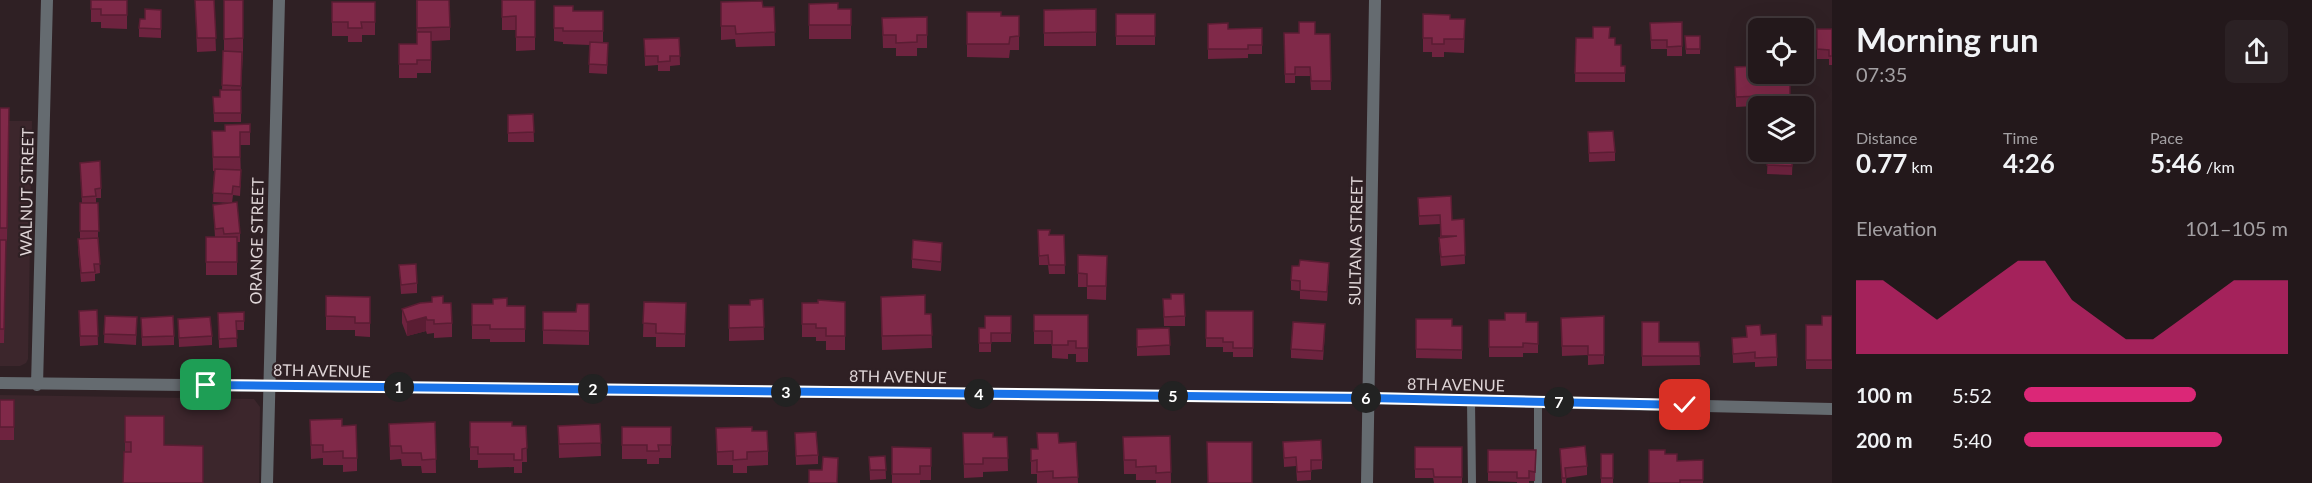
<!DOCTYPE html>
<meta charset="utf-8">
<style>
body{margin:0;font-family:Lato,sans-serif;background:#2b2124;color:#f1f3f6;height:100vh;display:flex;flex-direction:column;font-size:22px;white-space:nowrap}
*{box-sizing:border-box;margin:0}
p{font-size:20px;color:#a3a0a3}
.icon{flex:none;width:33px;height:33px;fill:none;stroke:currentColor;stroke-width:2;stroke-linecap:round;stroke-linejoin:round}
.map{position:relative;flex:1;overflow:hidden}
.panel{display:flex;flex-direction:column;background:#23181b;width:480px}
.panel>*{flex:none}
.fabs{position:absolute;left:1748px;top:18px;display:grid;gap:12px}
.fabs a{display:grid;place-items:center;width:66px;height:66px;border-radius:9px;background:#23181b;box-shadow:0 6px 24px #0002,0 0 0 2px #40373a;font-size:30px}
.pin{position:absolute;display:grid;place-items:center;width:51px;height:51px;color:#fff;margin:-26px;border-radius:12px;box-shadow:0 3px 9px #0006}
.km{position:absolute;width:30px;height:30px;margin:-15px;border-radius:50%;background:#222;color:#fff;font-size:16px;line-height:30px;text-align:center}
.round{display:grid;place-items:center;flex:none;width:63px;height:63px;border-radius:9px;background:#2b2124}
.head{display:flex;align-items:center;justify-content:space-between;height:102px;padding:0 24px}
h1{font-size:33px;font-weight:700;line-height:45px}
.figures{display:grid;grid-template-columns:repeat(3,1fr);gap:9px;height:102px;padding:6px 24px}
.figures div{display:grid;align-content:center}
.figures b{font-size:26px;font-weight:700}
.figures small{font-size:16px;font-weight:400}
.figures p{font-size:16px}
.chart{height:168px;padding:12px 24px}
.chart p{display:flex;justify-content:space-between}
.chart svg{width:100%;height:108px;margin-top:6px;fill:#db2777;opacity:.7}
ul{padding:0 24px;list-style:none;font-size:20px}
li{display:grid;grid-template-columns:96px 72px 1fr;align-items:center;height:45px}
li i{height:15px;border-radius:8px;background:#db2777}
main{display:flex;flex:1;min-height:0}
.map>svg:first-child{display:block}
</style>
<main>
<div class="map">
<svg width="1832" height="483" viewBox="0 0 1832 483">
<rect width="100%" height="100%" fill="#2f2024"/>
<path fill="#3c262c" d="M 0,121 L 32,121 L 28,359 L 26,363 L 20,366 L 0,366 Z
M 0,395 L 254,399 L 260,407 L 259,483 L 0,483 Z"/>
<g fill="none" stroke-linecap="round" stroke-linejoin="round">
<path stroke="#656b70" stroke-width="8" d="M 1471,401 L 1472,483
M 1538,401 L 1538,483"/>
<path stroke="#656b70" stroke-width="12" d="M 0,383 L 1369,398 L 1832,409
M 37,385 L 47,0
M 267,483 L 279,0
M 1367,483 L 1375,0"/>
</g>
<path fill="#6e233f" d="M 91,0 L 127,0 L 127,29 L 101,28 L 101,22 L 91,22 Z
M 195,0 L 214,0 L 216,51 L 197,52 Z
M 224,0 L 243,0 L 243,52 L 241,90 L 241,122 L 214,122 L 213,97 L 220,97 L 222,90 L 224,51 Z
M 416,0 L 450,27 L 450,40 L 431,41 L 431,73 L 417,73 L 417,78 L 399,78 L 399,44 L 417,44 Z
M 502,0 L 535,0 L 535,50 L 516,51 L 516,30 L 502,30 Z
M 332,2 L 375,2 L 375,35 L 362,35 L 362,42 L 348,42 L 348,36 L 332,36 Z
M 721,2 L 763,7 L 774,7 L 775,46 L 736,47 L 735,39 L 721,40 Z
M 809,4 L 838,9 L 851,9 L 851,39 L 809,39 Z
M 554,6 L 573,11 L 603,11 L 603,42 L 608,43 L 607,74 L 589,73 L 590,45 L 563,44 L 563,42 L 554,41 Z
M 1096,9 L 1096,46 L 1044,46 L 1044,10 Z
M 161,10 L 161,38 L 139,37 L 139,28 L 145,19 Z
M 967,12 L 1001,16 L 1019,16 L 1019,50 L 1010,50 L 1009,58 L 967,57 Z
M 1116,14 L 1155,14 L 1155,45 L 1116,45 Z
M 1423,14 L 1450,19 L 1465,19 L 1464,53 L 1444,52 L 1444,57 L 1432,57 L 1432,52 L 1423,52 Z
M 927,17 L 927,48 L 917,48 L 917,56 L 896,56 L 896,48 L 883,48 L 882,18 Z
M 1682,22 L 1682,56 L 1667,56 L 1667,49 L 1651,49 L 1650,23 Z
M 1208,24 L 1228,29 L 1262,45 L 1262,54 L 1248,54 L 1248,58 L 1208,59 Z
M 1832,29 L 1832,65 L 1829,65 L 1829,59 L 1817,59 L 1817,49 Z
M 1284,33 L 1330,34 L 1331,90 L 1311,90 L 1310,76 L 1295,76 L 1295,83 L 1285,83 Z
M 1685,36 L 1700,36 L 1700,54 L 1686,54 Z
M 679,38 L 680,65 L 670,66 L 670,71 L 658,71 L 658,65 L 645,66 L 644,39 Z
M 1576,38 L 1610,38 L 1621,66 L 1625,66 L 1625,82 L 1575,82 Z
M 1735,67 L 1790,74 L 1790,104 L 1736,107 Z
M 0,108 L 9,108 L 7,241 L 6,241 L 4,343 L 0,343 Z
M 533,114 L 534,142 L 508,142 L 508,115 Z
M 250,124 L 250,145 L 240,145 L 241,179 L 240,196 L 233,195 L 232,203 L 240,233 L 240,242 L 237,242 L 237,275 L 206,275 L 206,237 L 215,237 L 213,205 L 231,203 L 213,202 L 214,171 L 213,171 L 212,131 L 225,131 Z
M 1588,132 L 1615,152 L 1615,161 L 1589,162 Z
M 1768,152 L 1793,152 L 1792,175 L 1767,174 Z
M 80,163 L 101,188 L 101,198 L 96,198 L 96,203 L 98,203 L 98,240 L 100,273 L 95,274 L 95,281 L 81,282 L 78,248 L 78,239 L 80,239 L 80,203 L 82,203 Z
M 1418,198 L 1452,220 L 1464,219 L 1465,264 L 1441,266 L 1439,247 L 1439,238 L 1440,238 L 1440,224 L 1419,225 Z
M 1038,230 L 1049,235 L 1064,235 L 1065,274 L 1049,274 L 1048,265 L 1039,265 Z
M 942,252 L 941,271 L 912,268 L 912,259 Z
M 1078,255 L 1107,256 L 1106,300 L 1087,299 L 1087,287 L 1078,287 Z
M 399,265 L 417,283 L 417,293 L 401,294 Z
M 1329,272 L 1327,301 L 1300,299 L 1300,291 L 1291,290 L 1291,280 Z
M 326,296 L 370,297 L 370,337 L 355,336 L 355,330 L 326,330 Z
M 763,299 L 764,340 L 729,341 L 729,305 L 750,305 Z
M 1163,299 L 1171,299 L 1185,316 L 1185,326 L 1164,326 Z
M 432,302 L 443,303 L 452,323 L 452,337 L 434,338 L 434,333 L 427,334 L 426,331 L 407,336 L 402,323 L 402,309 Z
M 644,302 L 686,303 L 685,347 L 656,347 L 656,337 L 643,337 Z
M 845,302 L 845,350 L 826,350 L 826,341 L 816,341 L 816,337 L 802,337 L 802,303 Z
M 472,304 L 525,306 L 525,342 L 490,342 L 490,339 L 472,339 Z
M 589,304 L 589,345 L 543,344 L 543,312 L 576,312 Z
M 97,310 L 98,345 L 80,346 L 79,320 Z
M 881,310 L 931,314 L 932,348 L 882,350 Z
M 1206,311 L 1253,311 L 1253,357 L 1233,357 L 1233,352 L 1223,352 L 1223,347 L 1206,347 Z
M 244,312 L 244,330 L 236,330 L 237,347 L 219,348 L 218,313 Z
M 1034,315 L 1088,315 L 1088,362 L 1076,362 L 1076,354 L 1068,354 L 1068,359 L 1052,358 L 1052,344 L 1034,344 Z
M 105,316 L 137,317 L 136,345 L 104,343 Z
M 1011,316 L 1011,342 L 991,342 L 991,352 L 979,352 L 979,328 L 985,328 Z
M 1604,316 L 1604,364 L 1588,365 L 1588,355 L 1562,356 L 1561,318 Z
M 1832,316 L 1832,369 L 1806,369 L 1806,325 L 1822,325 Z
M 141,318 L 174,336 L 174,345 L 142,346 Z
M 178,319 L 212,336 L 212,345 L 179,347 Z
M 1416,319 L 1452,326 L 1462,326 L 1462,359 L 1416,358 Z
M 1489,320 L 1538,322 L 1538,353 L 1523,353 L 1523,357 L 1489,357 Z
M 1642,322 L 1659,342 L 1699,342 L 1700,365 L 1642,366 Z
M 1746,326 L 1761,335 L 1777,357 L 1777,366 L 1755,367 L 1755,362 L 1733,363 L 1732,338 L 1746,337 Z
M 1169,328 L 1170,355 L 1137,356 L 1137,329 Z
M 1325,333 L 1323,360 L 1291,358 L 1291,349 Z
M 0,400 L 14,400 L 14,440 L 0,440 Z
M 125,416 L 164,416 L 123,483 L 125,452 Z
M 310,420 L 342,426 L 357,458 L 357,471 L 343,472 L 343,465 L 323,465 L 323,458 L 311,459 Z
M 435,422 L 436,473 L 422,473 L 421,466 L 402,466 L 401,459 L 390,460 L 389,424 Z
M 470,422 L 512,426 L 526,426 L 527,462 L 522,462 L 522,473 L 514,473 L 514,467 L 478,468 L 478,460 L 470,460 Z
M 600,424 L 601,456 L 559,458 L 558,426 Z
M 622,427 L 671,427 L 671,458 L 659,458 L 659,464 L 647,464 L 647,459 L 622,459 Z
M 716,428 L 752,431 L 768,451 L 768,465 L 747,466 L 747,473 L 733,473 L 733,465 L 717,465 Z
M 795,433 L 818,455 L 818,464 L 796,465 Z
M 963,433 L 993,437 L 1007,437 L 1008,471 L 983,472 L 983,477 L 964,478 Z
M 1170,436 L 1171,483 L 1156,483 L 1156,480 L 1136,480 L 1136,474 L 1124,474 L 1123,437 Z
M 1076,442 L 1078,483 L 1037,483 L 1037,474 L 1031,474 L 1031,449 L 1038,449 L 1059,443 Z
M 1283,442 L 1322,460 L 1322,469 L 1311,470 L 1311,480 L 1297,481 L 1296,466 L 1284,467 Z
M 892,447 L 931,448 L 931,480 L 920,480 L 920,483 L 892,483 Z
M 1415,447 L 1462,447 L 1462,483 L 1434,483 L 1433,478 L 1415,478 Z
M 1560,449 L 1587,466 L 1587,475 L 1566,478 L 1566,483 L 1562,483 Z
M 1488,450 L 1536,450 L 1535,481 L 1529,481 L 1529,483 L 1517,483 L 1517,482 L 1488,481 Z
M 1601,454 L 1613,454 L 1613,483 L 1601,483 Z
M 1665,454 L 1677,461 L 1703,460 L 1703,483 L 1649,483 Z
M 885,456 L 886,479 L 870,480 L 869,457 Z"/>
<path fill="#5a1d33" d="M 1329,263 L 1329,272 L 1327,301 L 1327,292 Z
M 426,317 L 426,331 L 407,336 L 407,322 Z"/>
<path fill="#802949" stroke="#5a1d33" stroke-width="1.5" d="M 91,0 L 127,0 L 127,15 L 101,15 L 101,9 L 91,9 Z
M 195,0 L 214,0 L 216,38 L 197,38 Z
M 224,0 L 243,0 L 243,38 L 224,39 Z
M 417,0 L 449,0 L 450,27 L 417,28 Z
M 502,0 L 535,0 L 535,37 L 516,37 L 516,16 L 502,17 Z
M 762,1 L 763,7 L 774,7 L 775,32 L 736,34 L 735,26 L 721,26 L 721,2 Z
M 332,2 L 375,2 L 375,22 L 361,22 L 362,28 L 348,28 L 348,22 L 332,22 Z
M 838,3 L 838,9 L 851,9 L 851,25 L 809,25 L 809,4 Z
M 554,6 L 573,6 L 573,11 L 603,11 L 603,31 L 563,31 L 563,28 L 554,28 Z
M 145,9 L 161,10 L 161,29 L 139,28 L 140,19 L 145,19 Z
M 1096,9 L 1096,32 L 1044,33 L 1044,10 Z
M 967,12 L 1001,12 L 1001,16 L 1019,16 L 1019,36 L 1010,37 L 1009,44 L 967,44 Z
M 1116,14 L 1155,14 L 1155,36 L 1116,36 Z
M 1423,14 L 1450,15 L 1450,19 L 1465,19 L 1464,39 L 1444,39 L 1444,44 L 1432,44 L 1432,38 L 1423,38 Z
M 927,17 L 927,35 L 917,35 L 917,42 L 896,43 L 896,35 L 883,35 L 882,18 Z
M 1299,22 L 1315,22 L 1315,34 L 1330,34 L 1331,81 L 1311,81 L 1310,67 L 1295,67 L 1295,74 L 1285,74 L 1284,33 L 1299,33 Z
M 1682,22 L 1682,46 L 1667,47 L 1667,40 L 1651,40 L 1650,23 Z
M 1228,23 L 1228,29 L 1262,28 L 1262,45 L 1248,45 L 1248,49 L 1208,49 L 1208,24 Z
M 1593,27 L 1610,27 L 1609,38 L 1615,38 L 1615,45 L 1621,45 L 1621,66 L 1625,66 L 1625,73 L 1575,73 L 1576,38 L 1593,38 Z
M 1817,29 L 1832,29 L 1832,56 L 1829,56 L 1829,50 L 1817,49 Z
M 417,32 L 431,32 L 431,60 L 417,60 L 417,64 L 399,64 L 399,44 L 417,44 Z
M 1685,36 L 1700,36 L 1700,49 L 1686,49 Z
M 679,38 L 680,56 L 670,56 L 670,61 L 658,62 L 658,56 L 645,56 L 644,39 Z
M 590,42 L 608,43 L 607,65 L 589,64 Z
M 223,51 L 242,52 L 241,86 L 222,85 Z
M 1758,66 L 1758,74 L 1790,74 L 1790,95 L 1736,97 L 1735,67 Z
M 220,90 L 241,90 L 241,113 L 214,113 L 213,97 L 220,97 Z
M 0,108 L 9,108 L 7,228 L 0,228 Z
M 533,114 L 534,132 L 508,133 L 508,115 Z
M 250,124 L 250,132 L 240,132 L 240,157 L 213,157 L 212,131 L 225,131 L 225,125 Z
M 1613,131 L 1615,152 L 1589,153 L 1588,132 Z
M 1768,152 L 1793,152 L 1792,166 L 1767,165 Z
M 100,161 L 101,188 L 95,189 L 96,196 L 82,197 L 80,163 Z
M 215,169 L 241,170 L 240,187 L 233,186 L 232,194 L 213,193 Z
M 1451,196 L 1452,220 L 1464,219 L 1465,255 L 1441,257 L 1439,238 L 1457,236 L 1441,236 L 1440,215 L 1419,216 L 1418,198 Z
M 237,202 L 240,233 L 224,234 L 223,228 L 215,229 L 213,205 Z
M 80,203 L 98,203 L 99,231 L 80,231 Z
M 1038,230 L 1050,230 L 1049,235 L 1064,235 L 1065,265 L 1049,265 L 1048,255 L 1039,256 Z
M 206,237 L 237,237 L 237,262 L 206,262 Z
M 98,238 L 100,264 L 94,264 L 95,272 L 81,273 L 78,239 Z
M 0,240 L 6,240 L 4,329 L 0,329 Z
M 913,240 L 942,243 L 941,262 L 912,259 Z
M 1078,255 L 1107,256 L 1106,286 L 1087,286 L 1087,274 L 1078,273 Z
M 1300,260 L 1329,263 L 1327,292 L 1300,290 L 1300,281 L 1291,280 L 1292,266 L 1299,266 Z
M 416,264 L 417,283 L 401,285 L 399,265 Z
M 1171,294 L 1184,294 L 1185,316 L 1164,317 L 1163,299 L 1171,299 Z
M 925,295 L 925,314 L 931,314 L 932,335 L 882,336 L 881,297 Z
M 326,296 L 370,297 L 370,323 L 355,323 L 355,317 L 326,316 Z
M 443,296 L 443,303 L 451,303 L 452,323 L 434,324 L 434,320 L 427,320 L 426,317 L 407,322 L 402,309 L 420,303 L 432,302 L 432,297 Z
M 507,298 L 507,306 L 525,306 L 525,329 L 490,329 L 490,325 L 472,325 L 472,304 L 493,304 L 493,299 Z
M 763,299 L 764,327 L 729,328 L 729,305 L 750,305 L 750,300 Z
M 818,300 L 845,302 L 845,336 L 826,336 L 826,328 L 816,328 L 816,324 L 802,324 L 802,303 L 818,303 Z
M 644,302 L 686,303 L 685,334 L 656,333 L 656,324 L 643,323 Z
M 577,304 L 589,304 L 589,331 L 543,330 L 543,312 L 576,312 Z
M 97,310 L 98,336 L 80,336 L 79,311 Z
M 1206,311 L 1253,311 L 1253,348 L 1233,348 L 1233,342 L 1223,342 L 1223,338 L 1206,338 Z
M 244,312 L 244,321 L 236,321 L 237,338 L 219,339 L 218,313 Z
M 1505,313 L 1526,313 L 1526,322 L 1538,322 L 1538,344 L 1523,343 L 1523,347 L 1489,347 L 1489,320 L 1505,320 Z
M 1034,315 L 1088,315 L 1088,348 L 1076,348 L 1076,341 L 1068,341 L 1068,345 L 1052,345 L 1052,331 L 1034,331 Z
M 105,316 L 137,317 L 136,335 L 104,334 Z
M 173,316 L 174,336 L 142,337 L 141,318 Z
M 985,316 L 1011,316 L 1011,333 L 991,333 L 991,343 L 979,343 L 979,328 L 985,328 Z
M 1604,316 L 1604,355 L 1588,355 L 1588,346 L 1562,346 L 1561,318 Z
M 1822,316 L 1832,316 L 1832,360 L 1806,360 L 1806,325 L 1822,325 Z
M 210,317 L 212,336 L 179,338 L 178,319 Z
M 1416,319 L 1452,319 L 1452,326 L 1462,326 L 1462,350 L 1416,349 Z
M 1293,322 L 1325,324 L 1323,351 L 1291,349 Z
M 1642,322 L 1659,322 L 1659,342 L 1699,342 L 1700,356 L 1642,356 Z
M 1760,325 L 1761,335 L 1776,334 L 1777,357 L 1755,358 L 1755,352 L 1733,354 L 1732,338 L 1747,337 L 1746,326 Z
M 1169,328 L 1170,345 L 1137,347 L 1137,329 Z
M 0,400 L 14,400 L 14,427 L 0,427 Z
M 125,416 L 164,416 L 164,445 L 203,446 L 203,483 L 123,483 L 124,452 L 131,452 L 131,442 L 125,442 Z
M 342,419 L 342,426 L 356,425 L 357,458 L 343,458 L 343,451 L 323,452 L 323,445 L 311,445 L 310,420 Z
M 435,422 L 436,459 L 422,460 L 421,453 L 402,453 L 401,446 L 390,446 L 389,424 Z
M 470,422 L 512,422 L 512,426 L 526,426 L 527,448 L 522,449 L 522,460 L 514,460 L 514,454 L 478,454 L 478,447 L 470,447 Z
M 600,424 L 601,443 L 559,444 L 558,426 Z
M 622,427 L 671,427 L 671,445 L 658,445 L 659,451 L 647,451 L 647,445 L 622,445 Z
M 752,427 L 752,431 L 767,431 L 768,451 L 747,452 L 747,459 L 733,460 L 733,451 L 717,452 L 716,428 Z
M 816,432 L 818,455 L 796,456 L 795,433 Z
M 963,433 L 993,433 L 993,437 L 1007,437 L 1008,458 L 983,458 L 983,464 L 964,464 Z
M 1037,433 L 1058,433 L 1059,443 L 1076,442 L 1078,477 L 1053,478 L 1053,471 L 1037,472 L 1037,460 L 1031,461 L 1031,449 L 1038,449 Z
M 1170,436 L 1171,472 L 1156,473 L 1156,466 L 1136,467 L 1136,460 L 1124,460 L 1123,437 Z
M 1321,440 L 1322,460 L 1311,460 L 1311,471 L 1297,472 L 1296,457 L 1284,458 L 1283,442 Z
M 1207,442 L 1252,442 L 1252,483 L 1208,483 Z
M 1585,446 L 1587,466 L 1565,468 L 1566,478 L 1562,478 L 1560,449 Z
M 892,447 L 931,448 L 931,466 L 920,466 L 920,474 L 892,474 Z
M 1415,447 L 1462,447 L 1462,477 L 1434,477 L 1433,469 L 1415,469 Z
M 1488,450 L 1536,450 L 1535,472 L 1529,471 L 1529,478 L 1517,478 L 1517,472 L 1488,472 Z
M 1649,450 L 1665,450 L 1665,454 L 1677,454 L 1677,461 L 1703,460 L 1703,480 L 1680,480 L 1680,483 L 1649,483 Z
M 1601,454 L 1613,454 L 1613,478 L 1601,478 Z
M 885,456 L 886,470 L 870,470 L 869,457 Z
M 823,457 L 838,458 L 837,483 L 809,483 L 809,470 L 822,470 Z"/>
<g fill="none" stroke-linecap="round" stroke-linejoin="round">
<defs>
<path id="route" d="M 206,385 L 1369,398 L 1685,405"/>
</defs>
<use href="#route" stroke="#fff" stroke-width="12"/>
<use href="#route" stroke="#1a73e8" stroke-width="8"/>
</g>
<g text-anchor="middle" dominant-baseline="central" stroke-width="4.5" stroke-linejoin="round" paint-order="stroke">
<g font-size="16" fill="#dfd5d7" stroke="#2f2024">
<text transform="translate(26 192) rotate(-89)">WALNUT STREET</text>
<text transform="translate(256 241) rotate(-89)">ORANGE STREET</text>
<text transform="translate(1355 241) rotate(-89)">SULTANA STREET</text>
<text transform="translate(322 370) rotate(1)">8TH AVENUE</text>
<text transform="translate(898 376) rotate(1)">8TH AVENUE</text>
<text transform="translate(1456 384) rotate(1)">8TH AVENUE</text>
</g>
</g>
</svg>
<div class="fabs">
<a><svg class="icon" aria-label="locate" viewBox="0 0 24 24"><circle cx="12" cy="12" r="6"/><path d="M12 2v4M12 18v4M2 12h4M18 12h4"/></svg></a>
<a><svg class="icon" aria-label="layers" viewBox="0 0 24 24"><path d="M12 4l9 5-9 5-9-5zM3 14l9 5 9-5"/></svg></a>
</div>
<div class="pin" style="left:206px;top:385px;background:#1e9e55"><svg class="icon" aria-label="arrive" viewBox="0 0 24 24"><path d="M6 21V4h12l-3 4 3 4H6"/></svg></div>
<div class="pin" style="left:1685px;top:405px;background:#d93025"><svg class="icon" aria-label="check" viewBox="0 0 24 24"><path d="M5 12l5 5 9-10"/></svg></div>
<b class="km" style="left:399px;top:387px">1</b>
<b class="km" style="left:593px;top:389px">2</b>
<b class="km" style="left:786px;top:392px">3</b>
<b class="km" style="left:979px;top:394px">4</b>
<b class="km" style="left:1173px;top:396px">5</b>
<b class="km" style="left:1366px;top:398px">6</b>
<b class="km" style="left:1559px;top:402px">7</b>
</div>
<section class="panel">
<div class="head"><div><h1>Morning run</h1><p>07:35</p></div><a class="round"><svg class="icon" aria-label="share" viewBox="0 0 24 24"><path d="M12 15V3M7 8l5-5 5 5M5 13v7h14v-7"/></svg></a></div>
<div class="figures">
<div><p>Distance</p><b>0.77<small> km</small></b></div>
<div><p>Time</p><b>4:26</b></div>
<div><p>Pace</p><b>5:46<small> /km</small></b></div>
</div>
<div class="chart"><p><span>Elevation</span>101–105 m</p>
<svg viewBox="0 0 160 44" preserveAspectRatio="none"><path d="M0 44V14L10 14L20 22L30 30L40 22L50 14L60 6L70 6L80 22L90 30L100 38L110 38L120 30L130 22L140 14L150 14L160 14V44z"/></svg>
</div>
<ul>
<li><b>100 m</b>5:52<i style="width:65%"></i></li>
<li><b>200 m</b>5:40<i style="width:75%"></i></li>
</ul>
</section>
</main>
